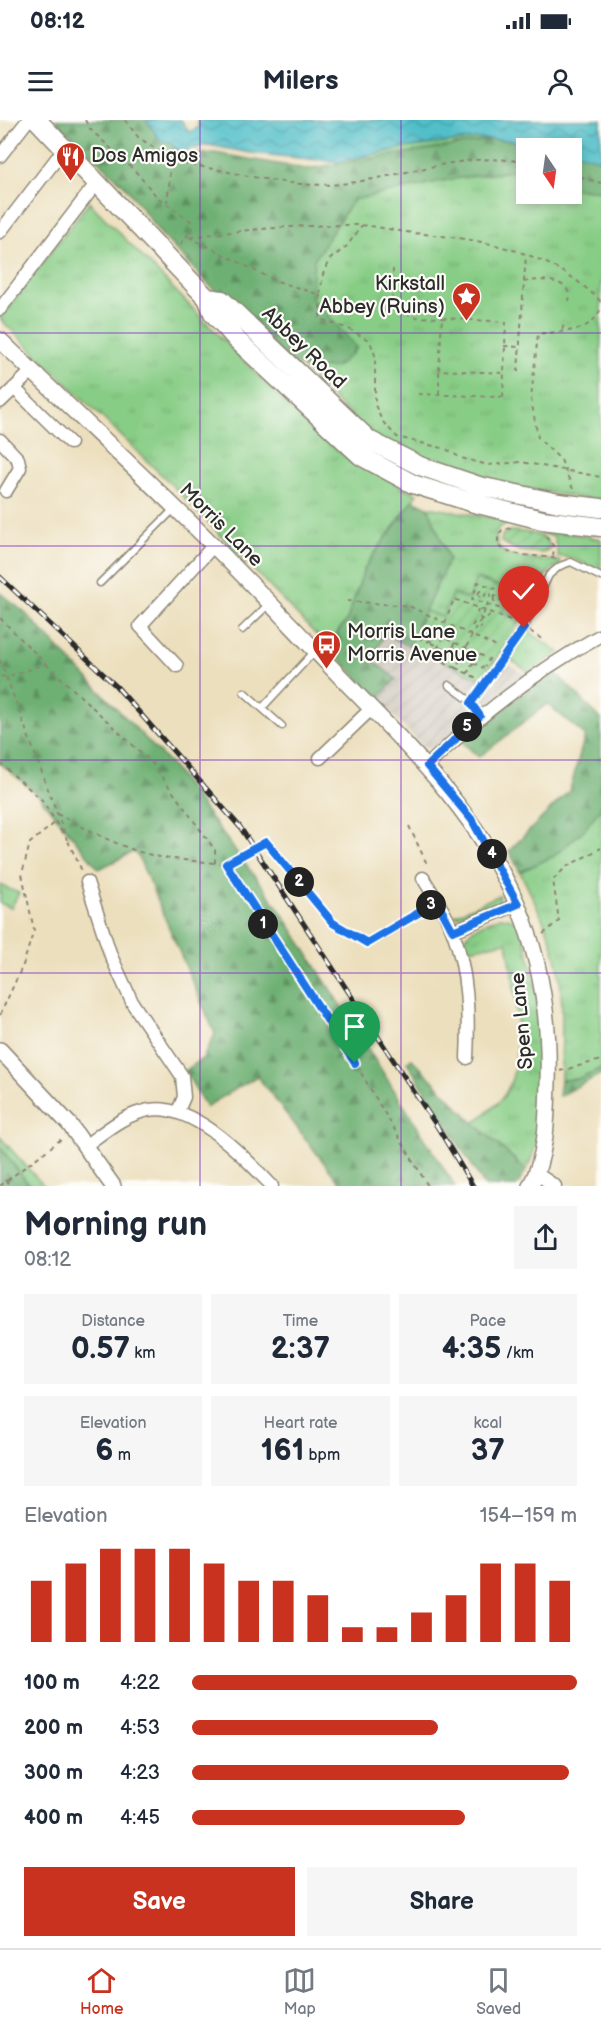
<!DOCTYPE html>
<meta charset="utf-8">
<style>
body{margin:0;font-family:"Balsamiq Sans",sans-serif;background:#f6f6f7;color:#1f2937;height:100vh;display:flex;flex-direction:column;font-size:22px;white-space:nowrap}
*{box-sizing:border-box;margin:0}
p{font-size:20px;color:#747a83}
.icon{flex:none;width:33px;height:33px;fill:none;stroke:currentColor;stroke-width:2;stroke-linecap:round;stroke-linejoin:round}
.map{position:relative;height:1066px;overflow:hidden}
.details{display:flex;flex-direction:column;background:#fff;flex:1}
.details>*{flex:none}
.needle{width:39px;rotate:167deg}
.fabs{position:absolute;left:516px;top:18px;display:grid;gap:12px}
.fabs a{display:grid;place-items:center;width:66px;height:66px;border-radius:0px;background:#fff;box-shadow:0 3px 9px #0003;font-size:30px}
.pin{position:absolute;display:grid;place-items:center;width:51px;height:51px;color:#fff;margin:-62px -26px;border-radius:50% 50% 50% 0;rotate:-45deg;box-shadow:0 0 6px #0007}
.pin .icon{rotate:45deg}
.km{position:absolute;width:30px;height:30px;margin:-15px;border-radius:50%;background:#222;color:#fff;font-size:16px;line-height:30px;text-align:center}
.round{display:grid;place-items:center;flex:none;width:63px;height:63px;border-radius:0px;background:#f6f6f7}
.headline{display:flex;align-items:center;justify-content:space-between;height:102px;padding:0 24px}
h1{font-size:33px;font-weight:700;line-height:45px}
.figures{display:grid;grid-template-columns:repeat(3,1fr);gap:9px;height:102px;padding:6px 24px}
.figures div{display:grid;align-content:center;border-radius:0px;background:#f6f6f7;text-align:center}
.figures b{font-size:30px;font-weight:700}
.figures small{font-size:16px;font-weight:400}
.figures p{font-size:16px}
.chart{height:168px;padding:12px 24px}
.chart p{display:flex;justify-content:space-between}
.chart svg{width:100%;height:108px;margin-top:6px;stroke:#c8321e;stroke-width:6}
.action{display:flex;gap:12px;margin-top:auto;padding:12px 24px}
.action a{flex:1;height:69px;border-radius:0px;background:#c8321e;color:#fff;font-size:24px;font-weight:700;line-height:69px;text-align:center}
.action a+a{background:#f6f6f7;color:#1f2937}
ul{padding:0 24px;list-style:none;font-size:20px}
li{display:grid;grid-template-columns:96px 72px 1fr;align-items:center;height:45px}
li i{height:15px;border-radius:8px;background:#c8321e}
.status{display:flex;justify-content:space-between;align-items:center;height:42px;padding:0 30px;background:#fff;direction:ltr}
.status svg{height:16px;fill:currentColor}
header{display:flex;justify-content:space-between;align-items:center;height:78px;padding:0 24px;background:#fff;font-size:27px;font-weight:700}
.tabs{display:flex;justify-content:space-around;align-items:center;height:84px;border-top:2px solid #e0e1e3;background:#fff;font-size:16px;color:#747a83}
.tabs a{display:grid;justify-items:center;gap:3px}
.tabs .selected{color:#c8321e}
.map>svg:first-child{display:block}
</style>
<div class="status"><b>08:12</b><svg viewBox="0 0 49 12"><path d="M0 12V9h3v3zM5 12V6h3v6zM10 12V3h3v9zM15 12V0h3v12zM26 1h20v11H26zM47 4h2v5h-2z"/></svg></div>
<header><svg class="icon" aria-label="menu" viewBox="0 0 24 24"><path d="M4 6h16M4 12h16M4 18h16"/></svg>Milers<svg class="icon" aria-label="person" viewBox="0 0 24 24"><circle cx="12" cy="8" r="4"/><path d="M4 21q1-7 8-7t8 7"/></svg></header>
<div class="map">
<svg width="601" height="1066" viewBox="0 0 601 1066">
<defs>
<pattern id="industrial-furrows" width="10" height="10" patternUnits="userSpaceOnUse" patternTransform="scale(1.5)"><rect width="10" height="10" fill="#cbc3b8"/><path d="M-1 1l2-2M0 10L10 0M9 11l2-2" fill="none" stroke="#aea89e"/></pattern>
<pattern id="grass-tufts" width="24" height="20" patternUnits="userSpaceOnUse" patternTransform="scale(1.5)"><rect width="24" height="20" fill="#88cd86"/><path d="M3 7l-1-3M5 7V3M7 7l1-3M15 17l-1-3M17 17v-4M19 17l1-3" fill="none" stroke="#76b074"/></pattern>
<pattern id="forest-firs" width="22" height="20" patternUnits="userSpaceOnUse" patternTransform="scale(1.5)"><rect width="22" height="20" fill="#6eb073"/><path d="M5 1l3.5 6h-7zM16 11l3.5 6h-7z" fill="#5b8f5f"/></pattern>
<pattern id="garden-furrows" width="10" height="10" patternUnits="userSpaceOnUse" patternTransform="scale(1.5)"><rect width="10" height="10" fill="#88cd86"/><path d="M-1 1l2-2M0 10L10 0M9 11l2-2" fill="none" stroke="#76b074"/></pattern>
<pattern id="water-waves" width="16" height="10" patternUnits="userSpaceOnUse" patternTransform="scale(1.5)"><rect width="16" height="10" fill="#51bfc9"/><path d="M0 5q4-4 8 0t8 0" fill="none" stroke="#439ba3"/></pattern>
</defs>
<rect width="100%" height="100%" fill="#fdfcf7"/>
<filter id="ink" filterUnits="userSpaceOnUse"><feTurbulence type="fractalNoise" baseFrequency=".0167" numOctaves="2"/><feDisplacementMap in="SourceGraphic" scale="12" xChannelSelector="R" yChannelSelector="G"/><feConvolveMatrix kernelMatrix="1 2 1 2 8 2 1 2 1" color-interpolation-filters="sRGB"/></filter>
<filter id="wash" filterUnits="userSpaceOnUse"><feTurbulence type="fractalNoise" baseFrequency=".008" numOctaves="4" result="noise"/><feDisplacementMap in="SourceGraphic" scale="24" xChannelSelector="R" yChannelSelector="G"/><feGaussianBlur stdDeviation="1.35" result="paint"/><feColorMatrix in="noise" values="0 0 0 0 0 0 0 0 0 0 0 0 0 0 0 0 0 1.4 0 .05"/><feComposite in="paint" operator="in"/></filter>
<g filter="url(#wash)">
<rect width="100%" height="100%" fill="#ecdfbd"/>
<path fill="url(#industrial-furrows)" d="M 384,514 L 483,560 L 497,539 L 528,555 L 448,620 L 431,628 L 421,625 L 378,579 L 396,559 L 372,540 Z"/>
<path fill="url(#grass-tufts)" stroke="#5a7c58" stroke-width="1.5" d="M 476,19 L 505,20 L 558,28 L 526,28 L 526,74 L 572,74 L 572,32 L 601,39 L 601,381 L 469,359 L 371,317 L 278,223 L 337,42 L 403,28 Z
M 89,82 L 313,312 L 356,344 L 417,374 L 365,447 L 347,500 L 327,526 L 170,363 L 0,199 Z
M 428,387 L 505,400 L 505,405 L 498,408 C 486,444 538,438 560,441 L 560,444 C 539,455 530,478 522,499 L 502,493 L 511,471 L 477,459 L 469,479 L 443,497 L 425,491 L 449,439 Z
M 536,408 L 601,419 L 601,451 L 573,439 L 558,436 L 554,417 L 536,411 Z
M 527,510 L 559,532 L 530,553 L 508,538 Z
M 601,687 L 601,948 L 578,959 L 561,960 C 561,922 565,879 557,841 C 550,810 534,781 520,752 C 559,734 575,722 601,687 Z
M 0,765 L 19,773 L 11,788 L 0,783 Z
M 500,775 L 498,787 L 469,799 L 454,795 Z
M 500,797 C 507,797 512,798 517,803 C 523,809 524,821 527,828 C 542,879 553,1003 526,1050 L 474,1003 C 484,994 498,986 505,974 C 528,937 514,863 507,822 L 465,830 C 460,808 485,804 500,797 Z
M 0,1017 L 44,1066 L 30,1066 L 0,1027 Z"/>
<path fill="url(#forest-firs)" stroke="#4c6e4f" stroke-width="1.5" d="M 55,0 L 152,0 L 180,35 L 215,33 L 306,49 L 495,19 L 569,28 L 526,28 L 526,49 L 447,60 L 353,80 L 314,140 L 312,178 L 357,228 L 338,246 L 313,249 L 292,243 L 204,160 L 160,113 L 125,66 Z
M 572,29 L 601,39 L 601,71 L 572,68 Z
M 413,380 L 428,387 L 449,439 L 409,526 L 384,514 L 372,540 L 396,559 L 378,579 L 327,526 L 347,500 L 365,447 Z
M 0,473 L 24,492 L 171,645 L 280,790 L 455,1066 L 342,1066 L 257,956 L 206,987 L 185,951 L 203,938 L 215,914 L 138,736 L 133,732 L 99,749 L 39,676 L 0,643 Z
M 553,550 L 601,599 L 601,687 L 585,709 L 554,736 L 520,752 L 509,731 L 570,670 L 585,615 L 547,584 L 479,637 L 461,621 Z
M 412,939 L 474,1003 L 526,1050 L 517,1066 L 485,1066 L 407,942 Z
M 601,948 L 601,954 L 559,976 L 561,960 L 578,959 Z
M 0,1027 L 30,1066 L 0,1066 Z"/>
<path fill="url(#garden-furrows)" stroke="#5a7c58" stroke-width="1.5" d="M 511,411 C 524,412 547,412 551,428 L 542,433 L 519,431 L 501,422 L 502,415 Z
M 476,459 L 511,471 L 502,493 L 522,499 L 483,560 L 409,526 L 425,491 L 443,497 L 452,474 L 469,479 Z"/>
<path fill="url(#water-waves)" stroke="#3e757a" stroke-width="1.5" d="M 146,0 L 181,0 L 189,12 L 199,7 L 197,0 L 601,0 L 601,39 L 572,32 L 572,28 L 506,20 L 476,19 L 403,28 L 337,42 L 251,33 L 208,25 L 180,32 L 169,22 L 161,21 Z"/>
</g>
<g filter="url(#ink)">
<g fill="none" stroke-linecap="round" stroke-linejoin="round">
<defs>
<path id="service" d="M 100,463 L 174,389
M 242,510 L 269,484
M 449,565 L 469,580 L 480,596
M 244,572 L 282,606
M 471,583 L 524,508 L 549,455 L 560,446 L 571,442 L 601,457
M 262,588 L 315,531"/>
<path id="minor" d="M 0,36 L 28,0
M 0,112 L 64,29
M 0,189 L 98,61
M 14,268 L 70,323
M 0,282 L 32,251
M 0,320 L 18,339 L 20,348 L 6,371
M 177,546 L 140,506 L 214,425
M 320,638 L 371,589
M 427,646 C 480,594 536,551 601,515
M 423,758 C 434,776 446,793 453,812 C 468,852 469,896 467,938
M 87,762 L 111,836 L 133,884 L 182,956 L 184,977 L 178,991
M 453,811 L 518,784
M 86,1025 C 103,1013 120,998 141,992 C 187,976 243,1035 272,1066
M 537,1054 L 555,1066"/>
<path id="tertiary" d="M 0,220 C 71,289 144,356 214,426 C 253,465 291,505 329,545 C 400,619 477,689 518,786 C 542,843 550,901 548,962 C 547,995 547,1037 530,1066
M 0,930 L 70,1005 L 113,1066"/>
<path id="primary" d="M 37,0 L 207,178 L 222,180 L 369,320 L 420,346 L 479,366 L 559,383 L 601,388
M 207,178 L 213,193 L 237,220 L 361,336 L 413,364 L 474,383 L 542,400 L 601,407"/>
</defs>
<use href="#service" stroke="#8c8574" stroke-width="9"/>
<use href="#minor" stroke="#8c8574" stroke-width="15"/>
<use href="#tertiary" stroke="#8c8574" stroke-width="18"/>
<use href="#primary" stroke="#8c8574" stroke-width="21"/>
<path stroke="#8c8574" stroke-width="2" stroke-dasharray="4.5 4.5" stroke-linecap="butt" d="M 85,0 L 90,9 L 137,53 L 157,77 L 192,102 L 193,108 L 178,128
M 125,0 L 138,17 L 166,36 L 170,58 L 167,82
M 166,36 L 184,44 C 235,51 288,69 340,64 C 396,59 470,29 526,43
M 572,54 L 601,63
M 189,117 L 274,160 L 320,175 L 320,199 L 349,209 L 370,221 L 375,235 L 375,285 L 382,301 L 397,317 L 446,329 L 461,338 L 488,345 L 521,342 L 601,357
M 191,117 C 246,109 303,105 359,105 C 377,106 395,111 413,113 C 482,119 551,130 601,182
M 393,149 L 391,187 L 415,197 L 442,198
M 524,162 L 526,135
M 320,174 L 323,154 L 329,140 L 347,126 L 362,105
M 442,198 L 506,202 L 504,253 L 439,250 Z
M 562,210 L 565,200
M 504,226 L 519,227
M 518,252 L 524,162 C 539,158 574,159 569,181
M 418,274 L 504,277
M 439,274 L 439,250
M 503,277 L 504,253
M 573,369 L 561,340 L 538,318 L 531,279 L 538,214 C 564,210 590,215 601,188
M 511,408 L 502,410 L 498,416 L 498,425 C 515,439 537,434 557,439
M 546,416 L 554,427 L 553,437
M478.5 474a3.5 3.5 0 1 1 7 0a3.5 3.5 0 1 1-7 0Z
M493.5 479a3.5 3.5 0 1 1 7 0a3.5 3.5 0 1 1-7 0Z
M 347,481 L 409,486 L 499,528
M 478,489 L 477,494 L 481,499 L 487,499 L 491,492
M 0,498 L 46,544 L 6,557 L 0,556
M 445,503 L 454,479 L 516,502
M 472,506 L 475,501 L 479,503
M 476,507 L 456,548 L 477,558
M 480,509 L 482,504 L 479,503 C 485,492 489,480 493,468 L 508,473 L 501,489 L 472,479 L 478,462 L 493,468
M 530,511 L 545,521
M 428,521 L 431,521 L 430,524 L 428,523 Z
M 431,523 L 461,538
M 433,537 L 443,517
M 0,540 L 67,720
M 445,543 L 455,522
M 473,543 L 484,548
M 46,544 L 151,642 L 215,730 L 215,743 L 226,744
M 456,548 L 416,529 L 426,509 L 489,539 L 485,547
M 467,554 L 478,533
M 0,643 L 42,680 L 63,714
M 57,694 C 90,710 123,730 160,737 C 178,740 197,741 215,743
M 409,706 L 426,742 L 425,747
M 68,721 L 82,751
M 266,722 L 333,803 L 367,823 L 428,787
M 236,737 L 226,744 L 232,756 L 355,943 L 428,1066
M 543,814 L 559,801 L 553,760 L 566,747 L 601,728
M 0,895 L 23,845 L 34,810 L 22,754 L 30,723 L 56,702
M 560,951 L 601,940
M 5,1060 L 11,1066
M 0,1066 L 64,1017"/>
<use href="#service" stroke="#fff" stroke-width="6"/>
<use href="#minor" stroke="#fff" stroke-width="12"/>
<use href="#tertiary" stroke="#fff" stroke-width="15"/>
<use href="#primary" stroke="#fff" stroke-width="18"/>
<defs>
<path id="rail" d="M 0,457 L 116,566 L 240,707 L 438,1008 L 473,1066"/>
</defs>
<use href="#rail" stroke="#2b2b2b" stroke-width="5"/>
<use href="#rail" stroke="#fdfcf7" stroke-width="3" stroke-dasharray="9" stroke-linecap="butt"/>
<path stroke="#8c8574" stroke-width="2" stroke-dasharray="4.5 4.5" stroke-linecap="butt" d="M 236,737 L 266,722"/>
</g>
</g>
<g fill="none" stroke-linecap="round" stroke-linejoin="round" filter="url(#ink)">
<defs>
<path id="route" d="M 355,943 L 226,744 L 266,722 L 333,803 L 367,823 L 437,782 L 453,811 L 518,784 L 472,700 L 427,646 L 480,596 L 471,583 L 524,508"/>
</defs>
<use href="#route" stroke="#fff" stroke-width="12"/>
<use href="#route" stroke="#1a73e8" stroke-width="8"/>
</g>
<path fill="none" stroke="#7b2cbf" stroke-width="1.5" stroke-opacity="0.55" d="M 200,0 L 200,1066M 401,0 L 401,1066M 0,213 L 601,213M 0,426 L 601,426M 0,640 L 601,640M 0,853 L 601,853"/>
<defs>
<symbol id="restaurant-pin" viewBox="-11 -11 22 30"><path d="M0 17L-7.5 6A9.5 9.5 0 1 1 7.5 6Z" fill="#c8321e" stroke="#fdfcf7"/><path d="M-5-6h1v4h1v-4h1v4h1v-4h1v5L-1.5 .5V6h-2V.5L-5-1ZM5-6V6H3V1.5H1.5Q1.5-4 5-6Z" fill="#fff"/></symbol>
<symbol id="sight-pin" viewBox="-11 -11 22 30"><path d="M0 17L-7.5 6A9.5 9.5 0 1 1 7.5 6Z" fill="#c8321e" stroke="#fdfcf7"/><path d="M0-6L1.8-2.2L6-1.7L2.9 1.2L3.7 5.4L0 3.3L-3.7 5.4L-2.9 1.2L-6-1.7L-1.8-2.2Z" fill="#fff"/></symbol>
<symbol id="bus-pin" viewBox="-11 -11 22 30"><path d="M0 17L-7.5 6A9.5 9.5 0 1 1 7.5 6Z" fill="#c8321e" stroke="#fdfcf7"/><path d="M-5-6H5V4H4V6H2V4H-2V6H-4V4H-5ZM-3.5-4V0h7V-4ZM-3.5 1.2v1.5H-2V1.2ZM2 1.2v1.5H3.5V1.2Z" fill="#fff"/></symbol>
</defs>
<g fill-rule="evenodd">
<use href="#restaurant-pin" x="54" y="20" width="33" height="45"/>
<use href="#sight-pin" x="450" y="160" width="33" height="45"/>
<use href="#bus-pin" x="310" y="508" width="33" height="45"/>
</g>
<g text-anchor="middle" dominant-baseline="central" stroke-width="4.5" stroke-linejoin="round" paint-order="stroke">
<g font-size="20" fill="#2b2b2b" stroke="#fdfcf7" text-anchor="start">
<text x="91" y="36">Dos Amigos</text>
<text x="445" y="164" text-anchor="end">Kirkstall<tspan x="445" dy="23">Abbey (Ruins)</tspan></text>
<text x="347" y="512">Morris Lane<tspan x="347" dy="23">Morris Avenue</tspan></text>
</g>
<g font-size="20" fill="#2b2b2b" stroke="#fdfcf7">
<text transform="translate(304 228) rotate(44)">Abbey Road</text>
<text transform="translate(221 405) rotate(45)">Morris Lane</text>
<text transform="translate(522 901) rotate(-95)">Spen Lane</text>
</g>
</g>
</svg>
<div class="fabs">
<a><svg class="needle" viewBox="-14 -14 28 28"><path d="M0-13l5 13h-10z" fill="#e53935"/><path d="M0 13l5-13h-10z" fill="#747a83"/></svg></a>
</div>
<div class="pin" style="left:355px;top:943px;background:#1e9e55"><svg class="icon" aria-label="arrive" viewBox="0 0 24 24"><path d="M6 21V4h12l-3 4 3 4H6"/></svg></div>
<div class="pin" style="left:524px;top:508px;background:#d93025"><svg class="icon" aria-label="check" viewBox="0 0 24 24"><path d="M5 12l5 5 9-10"/></svg></div>
<b class="km" style="left:263px;top:804px">1</b>
<b class="km" style="left:299px;top:762px">2</b>
<b class="km" style="left:431px;top:785px">3</b>
<b class="km" style="left:492px;top:734px">4</b>
<b class="km" style="left:467px;top:607px">5</b>
</div>
<section class="details">
<div class="headline"><div><h1>Morning run</h1><p>08:12</p></div><a class="round"><svg class="icon" aria-label="share" viewBox="0 0 24 24"><path d="M12 15V3M7 8l5-5 5 5M5 13v7h14v-7"/></svg></a></div>
<div class="figures">
<div><p>Distance</p><b>0.57<small> km</small></b></div>
<div><p>Time</p><b>2:37</b></div>
<div><p>Pace</p><b>4:35<small> /km</small></b></div>
</div>
<div class="figures">
<div><p>Elevation</p><b>6<small> m</small></b></div>
<div><p>Heart rate</p><b>161<small> bpm</small></b></div>
<div><p>kcal</p><b>37</b></div>
</div>
<div class="chart"><p><span>Elevation</span>154–159 m</p>
<svg viewBox="0 0 160 44" preserveAspectRatio="none"><path d="M5 44V19M15 44V12M25 44V6M35 44V6M45 44V6M55 44V12M65 44V19M75 44V19M85 44V25M95 44V38M105 44V38M115 44V32M125 44V25M135 44V12M145 44V12M155 44V19"/></svg>
</div>
<ul>
<li><b>100 m</b>4:22<i style="width:100%"></i></li>
<li><b>200 m</b>4:53<i style="width:64%"></i></li>
<li><b>300 m</b>4:23<i style="width:98%"></i></li>
<li><b>400 m</b>4:45<i style="width:71%"></i></li>
</ul>
<div class="action"><a>Save</a><a>Share</a></div>
</section>
<nav class="tabs">
<a class="selected"><svg class="icon" aria-label="home" viewBox="0 0 24 24"><path d="M3 11l9-7 9 7M6 9v11h12V9"/></svg>Home</a>
<a><svg class="icon" aria-label="map" viewBox="0 0 24 24"><path d="M3 6l6-2 6 2 6-2v14l-6 2-6-2-6 2zM9 4v14M15 6v14"/></svg>Map</a>
<a><svg class="icon" aria-label="saved" viewBox="0 0 24 24"><path d="M7 4h10v16l-5-4-5 4z"/></svg>Saved</a>
</nav>
